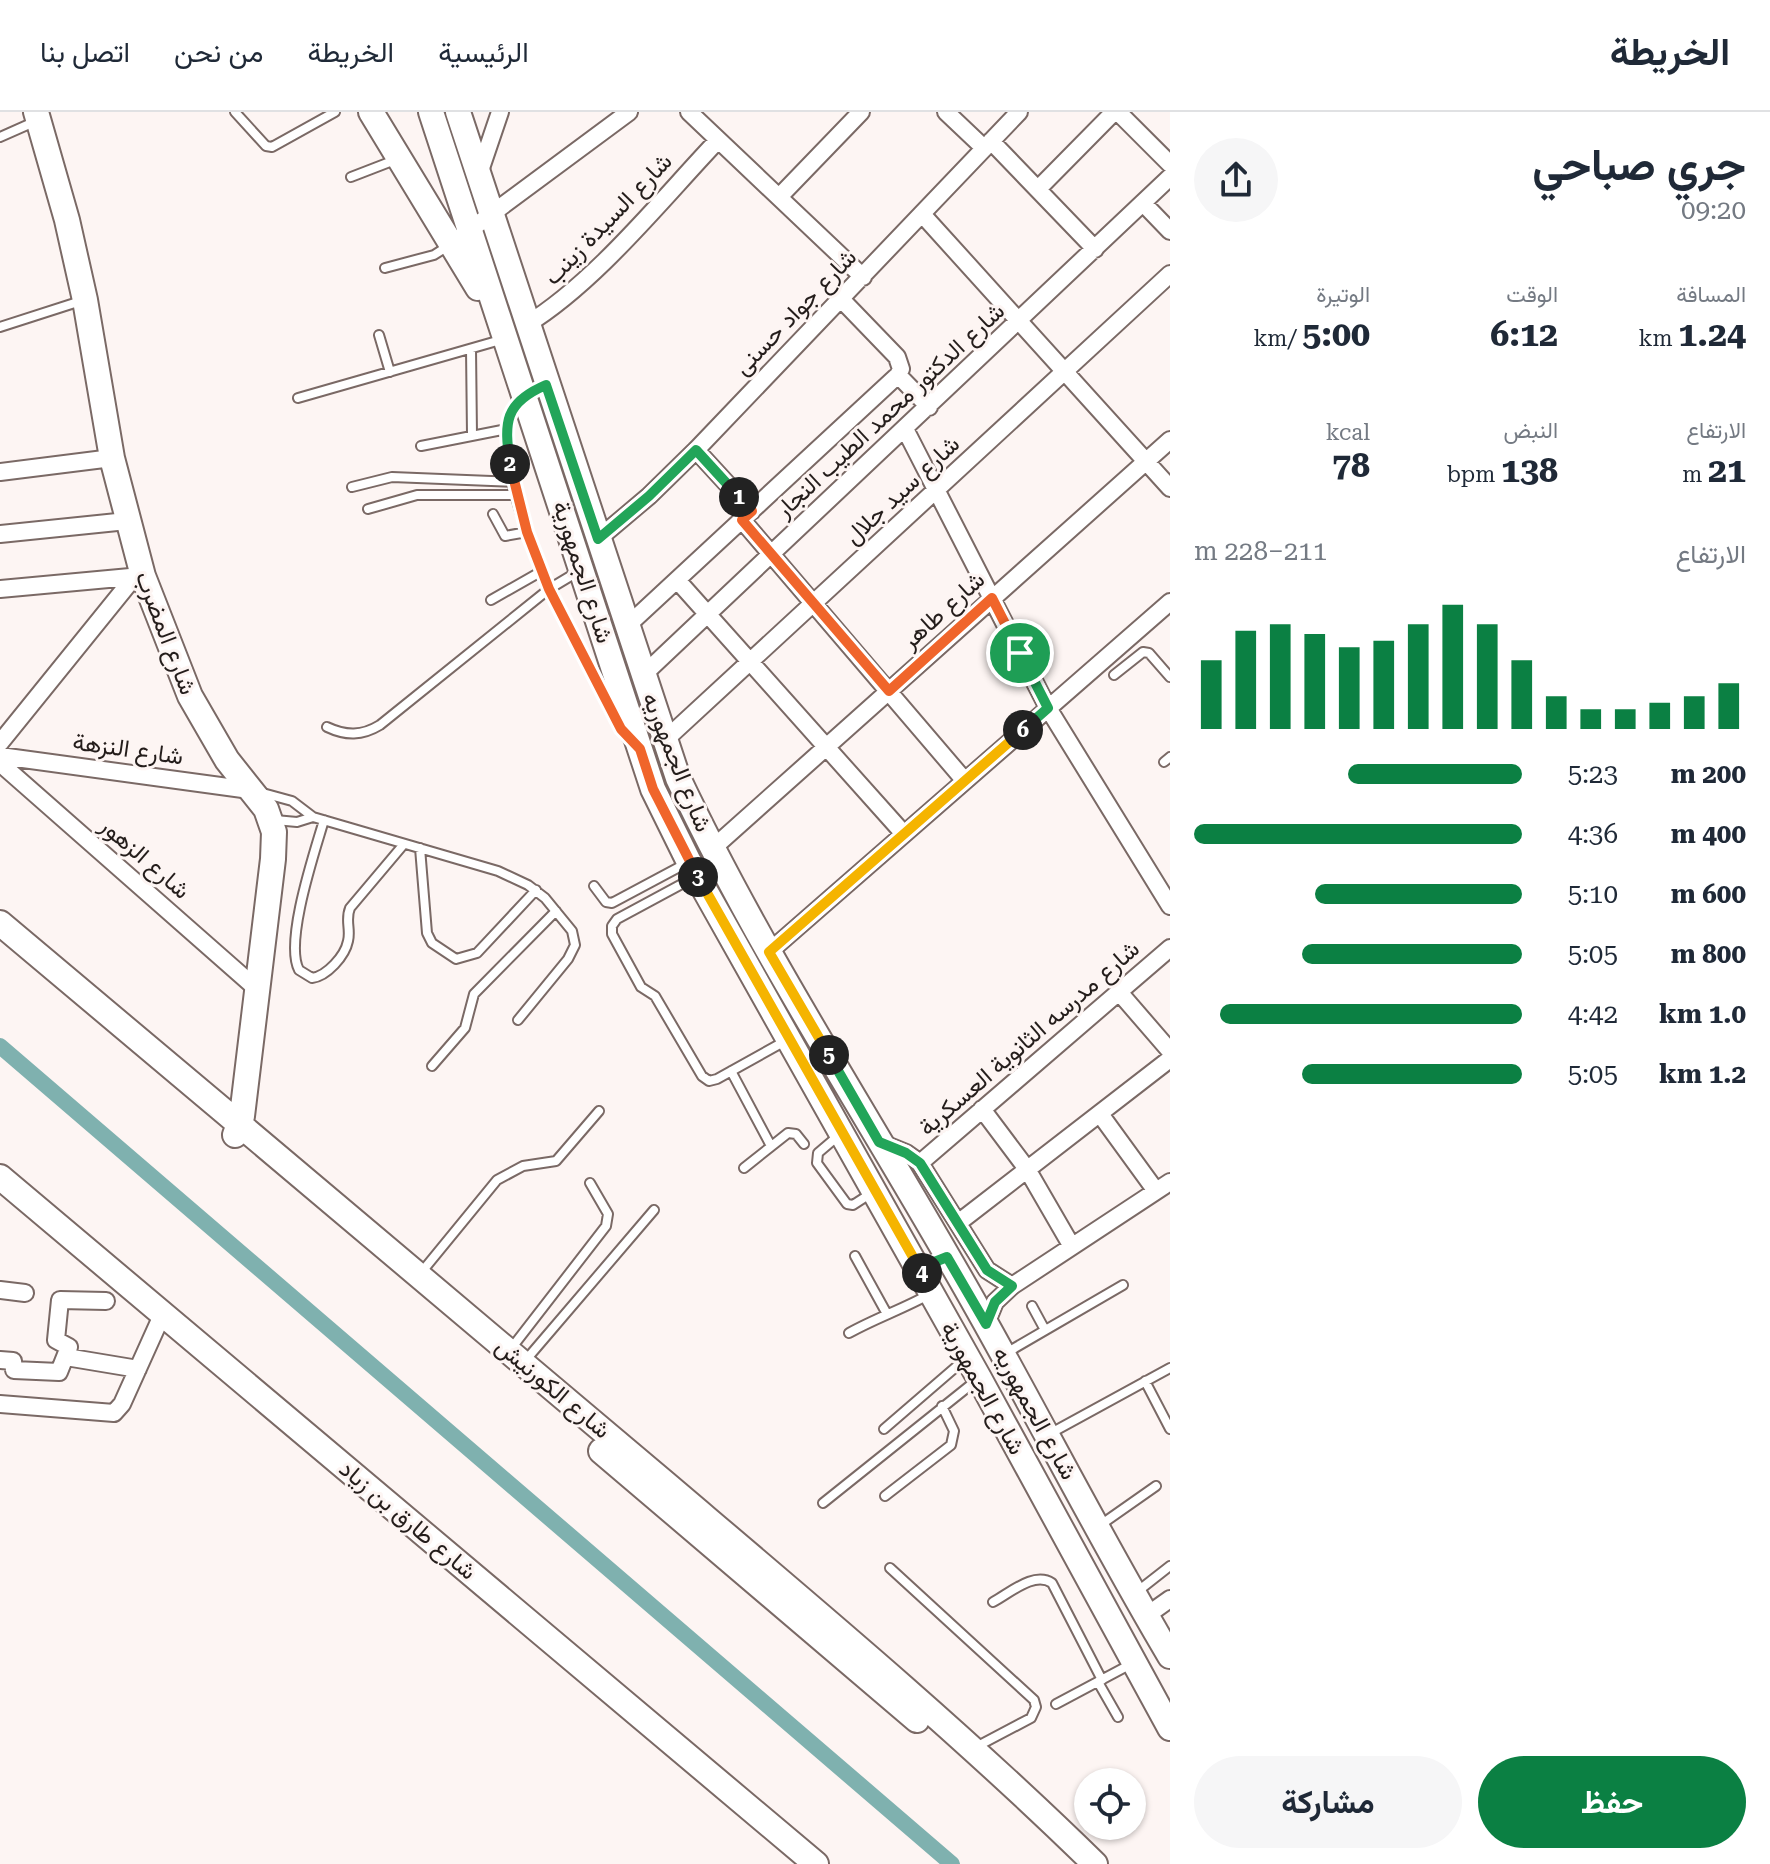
<!DOCTYPE html>
<html lang="ar">
<meta charset="utf-8">
<style>
body{margin:0;font-family:"Roboto Serif",Vazirmatn,serif;background:#f6f6f7;color:#1f2937;direction:rtl;height:100vh;display:flex;flex-direction:column;font-size:30px;white-space:nowrap}
*{box-sizing:border-box;margin:0}
p{font-size:26px;color:#747a83}
.icon{flex:none;width:44px;height:44px;fill:none;stroke:currentColor;stroke-width:2;stroke-linecap:round;stroke-linejoin:round}
.map{position:relative;flex:1;overflow:hidden;direction:ltr}
.details{display:flex;flex-direction:column;background:#fff;width:600px}
.details>*{flex:none}
.controls{position:absolute;left:1074px;top:1656px;display:grid;gap:16px}
.controls a{display:grid;place-items:center;width:72px;height:72px;border-radius:50%;background:#fff;box-shadow:0 2px 6px #0004;font-size:40px}
.pin{position:absolute;display:grid;place-items:center;width:68px;height:68px;color:#fff;margin:-34px;border:4px solid #fff;border-radius:50%;box-shadow:0 2px 8px #0007}
.km{position:absolute;width:40px;height:40px;margin:-20px;border-radius:50%;background:#222;color:#fff;font-size:22px;line-height:40px;text-align:center}
.round{display:grid;place-items:center;flex:none;width:84px;height:84px;border-radius:42px;background:#f6f6f7}
.overview{display:flex;align-items:center;justify-content:space-between;height:136px;padding:0 24px}
h1{font-size:44px;font-weight:700;line-height:60px}
.metrics{display:grid;grid-template-columns:repeat(3,1fr);gap:12px;height:136px;padding:8px 24px}
.metrics div{display:grid;align-content:center}
.metrics b{font-size:34px;font-weight:700}
.metrics small{font-size:22px;font-weight:400}
.metrics p{font-size:22px}
.chart{height:224px;padding:16px 24px}
.chart p{display:flex;justify-content:space-between}
.chart svg{width:100%;height:144px;margin-top:8px;stroke:#0b8043;stroke-width:6}
.primary-button{display:flex;gap:16px;margin-top:auto;padding:16px 24px}
.primary-button a{flex:1;height:92px;border-radius:48px;background:#0b8043;color:#fff;font-size:32px;font-weight:700;line-height:92px;text-align:center}
.primary-button a+a{background:#f6f6f7;color:#1f2937}
ul{padding:0 24px;list-style:none;font-size:26px}
li{display:grid;grid-template-columns:128px 96px 1fr;align-items:center;height:60px}
li i{height:20px;border-radius:10px;background:#0b8043}
header{display:flex;align-items:center;gap:48px;box-sizing:border-box;height:112px;padding:0 40px;background:#fff;border-bottom:2px solid #e0e1e3}
header strong{font-size:38px}
nav{display:flex;gap:44px;margin-inline-start:auto;font-size:28px}
main{display:flex;flex:1;min-height:0}
.map>svg:first-child{display:block}
</style>
<header>
<strong>الخريطة</strong>
<nav><a>الرئيسية</a><a>الخريطة</a><a>من نحن</a><a>اتصل بنا</a></nav>
</header>
<main>
<section class="details">
<div class="overview"><div><h1>جري صباحي</h1><p>09:20</p></div><a class="round"><svg class="icon" aria-label="share" viewBox="0 0 24 24"><path d="M12 15V3M7 8l5-5 5 5M5 13v7h14v-7"/></svg></a></div>
<div class="metrics">
<div><p>المسافة</p><b>1.24<small> km</small></b></div>
<div><p>الوقت</p><b>6:12</b></div>
<div><p>الوتيرة</p><b>5:00<small> /km</small></b></div>
</div>
<div class="metrics">
<div><p>الارتفاع</p><b>21<small> m</small></b></div>
<div><p>النبض</p><b>138<small> bpm</small></b></div>
<div><p>kcal</p><b>78</b></div>
</div>
<div class="chart"><p><span>الارتفاع</span>211–228 m</p>
<svg viewBox="0 0 160 44" preserveAspectRatio="none"><path d="M5 44V23M15 44V14M25 44V12M35 44V15M45 44V19M55 44V17M65 44V12M75 44V6M85 44V12M95 44V23M105 44V34M115 44V38M125 44V38M135 44V36M145 44V34M155 44V30"/></svg>
</div>
<ul>
<li><b>200 m</b>5:23<i style="width:53%"></i></li>
<li><b>400 m</b>4:36<i style="width:100%"></i></li>
<li><b>600 m</b>5:10<i style="width:63%"></i></li>
<li><b>800 m</b>5:05<i style="width:67%"></i></li>
<li><b>1.0 km</b>4:42<i style="width:92%"></i></li>
<li><b>1.2 km</b>5:05<i style="width:67%"></i></li>
</ul>
<div class="primary-button"><a>حفظ</a><a>مشاركة</a></div>
</section>
<div class="map">
<svg width="1170" height="1752" viewBox="0 0 1170 1752">
<rect width="100%" height="100%" fill="#fdf5f3"/>
<g fill="none" stroke-linecap="round" stroke-linejoin="round">
<path stroke="#7fb1af" stroke-width="16" d="M 0,934 L 952,1752"/>
<defs>
<path id="lane" d="M 235,0 L 266,34 L 272,35 L 335,0
M 0,25 L 34,10
M 351,65 L 395,48
M 385,156 L 434,143 L 448,134
M 0,215 L 84,188
M 379,223 L 390,260
M 471,237 L 472,323
M 298,286 L 504,227
M 521,286 C 475,339 559,496 587,550 C 599,575 610,604 627,626
M 421,334 L 507,317
M 352,375 L 392,365 L 514,370
M 368,397 L 417,383 L 517,383
M 493,402 L 505,424 L 527,420
M 491,488 L 542,459
M 1114,563 L 1143,540 L 1149,541 L 1170,565
M 327,615 C 346,624 362,624 380,613 L 549,477 L 579,459
M 1164,650 L 1170,645
M 259,680 L 292,689 L 313,705 L 498,759 L 528,773 L 545,786 L 572,819 L 575,833 L 568,847 L 518,908
M 275,708 L 297,710 L 313,705
M 324,708 C 315,739 284,830 299,858 L 312,866 C 327,864 345,844 348,829 C 351,817 345,808 350,796 L 404,732
M 420,736 L 427,821 L 432,831 L 456,847 L 477,841 L 536,778
M 693,766 L 617,807 L 612,814 L 612,822 L 641,875 L 655,884 L 702,964 L 709,969 L 717,967 L 787,928
M 594,774 L 606,790 L 612,791 L 685,752
M 432,954 L 465,916 L 474,882 L 556,799
M 731,959 L 771,1034
M 838,1024 L 818,1041 L 817,1051 L 847,1092 L 853,1093 L 873,1080
M 744,1056 L 788,1021 L 796,1022 L 804,1032
M 855,1144 L 887,1202
M 420,1162 L 497,1068 L 523,1054 L 556,1049 L 599,999
M 1032,1194 L 1045,1218
M 849,1221 C 876,1206 903,1197 930,1182
M 510,1238 L 606,1114 L 608,1102 L 590,1071
M 1006,1241 L 1123,1173
M 525,1249 L 654,1098
M 1145,1269 L 1170,1317
M 884,1317 L 964,1248
M 1051,1321 L 1170,1256
M 885,1384 L 951,1333 L 954,1319 L 942,1294
M 823,1391 L 978,1267
M 1099,1414 L 1156,1374
M 890,1456 L 1034,1588 L 1036,1595 L 1031,1606 L 974,1636
M 1138,1479 L 1170,1454
M 993,1490 C 1010,1481 1034,1459 1052,1471 L 1102,1568
M 1098,1570 L 1118,1605
M 1056,1592 L 1133,1551"/>
<path id="street" d="M 689,0 L 863,165
M 946,0 L 984,36
M 1118,0 L 1170,52
M 991,29 L 1095,137
M 479,62 L 500,0
M 1038,77 L 1114,0
M 779,85 L 861,0
M 1143,91 L 1170,119
M 922,102 L 1170,376
M 463,123 L 629,0
M 526,213 C 596,170 661,88 718,28
M 898,263 L 929,295
M 905,317 L 1048,596 L 1170,794
M 696,338 L 752,399
M 0,360 L 112,346
M 742,408 L 965,669
M 0,422 L 127,409
M 598,427 L 649,384 L 696,338 L 1019,0
M 677,468 L 904,722
M 0,477 L 141,464
M 626,515 L 898,263 L 901,257 L 897,245 L 841,187
M 642,564 L 1170,65
M 665,628 L 1170,162
M 0,631 L 135,464
M 0,644 L 250,678
M 0,651 L 258,878
M 712,737 L 1170,328
M 769,840 L 1170,490
M 1119,880 L 1170,939
M 982,997 L 1027,1057 L 1071,1133
M 1100,1002 L 1156,1079
M 879,1030 L 906,1041 L 920,1051 L 987,1158 L 1012,1174
M 920,1051 L 1170,836
M 958,1111 L 1170,947
M 0,1178 L 25,1181
M 986,1212 L 995,1190 L 1012,1174 L 1170,1070
M 66,1245 L 138,1257
M 0,1248 L 13,1249 L 14,1258 L 59,1260 L 69,1235 L 56,1228 L 60,1188 L 106,1189
M 0,1292 L 114,1301 L 122,1292 L 163,1201
M 1146,1504 L 1170,1487"/>
<path id="secondary" d="M 36,0 L 67,108 L 85,188 L 112,346 L 143,464 L 190,584 L 227,648 L 266,697 L 274,720 L 273,747 L 242,1004 L 235,1023
M 371,0 L 478,176
M 431,0 L 653,677 L 689,750 L 979,1266 L 1170,1616
M 458,0 L 678,666 C 767,854 884,1028 985,1210 C 1047,1321 1105,1435 1170,1544
M 0,811 C 222,998 445,1184 666,1372 C 812,1496 958,1618 1095,1752
M 0,1065 L 816,1752
M 601,1339 L 917,1608"/>
</defs>
<use href="#lane" stroke="#7a6965" stroke-width="12"/>
<use href="#street" stroke="#7a6965" stroke-width="20"/>
<use href="#secondary" stroke="#7a6965" stroke-width="28"/>
<use href="#lane" stroke="#fff" stroke-width="8"/>
<use href="#street" stroke="#fff" stroke-width="16"/>
<use href="#secondary" stroke="#fff" stroke-width="24"/>
</g>
<g fill="none" stroke-linecap="round" stroke-linejoin="round">
<defs>
<path id="split-1" d="M 739,385 L 752,399 L 742,408 L 889,579 L 992,486 L 1020,541"/>
<path id="split-2" d="M 510,352 C 504,310 504,291 546,273 L 598,427 L 649,384 L 696,338 L 739,385"/>
<path id="split-3" d="M 510,352 L 527,420 L 549,477 L 621,617 L 640,637 L 653,677 L 698,765"/>
<path id="split-4" d="M 698,765 L 922,1161"/>
<path id="split-5" d="M 829,943 L 879,1030 L 906,1041 L 920,1051 L 987,1158 L 1012,1174 L 995,1190 L 986,1212 L 947,1145 L 932,1151 L 922,1161"/>
<path id="split-6" d="M 829,943 L 769,840 L 1023,618"/>
<path id="split-7" d="M 1020,541 L 1048,596 L 1023,618"/>
</defs>
<use href="#split-1" stroke="#fff" stroke-width="16"/>
<use href="#split-2" stroke="#fff" stroke-width="16"/>
<use href="#split-3" stroke="#fff" stroke-width="16"/>
<use href="#split-4" stroke="#fff" stroke-width="16"/>
<use href="#split-5" stroke="#fff" stroke-width="16"/>
<use href="#split-6" stroke="#fff" stroke-width="16"/>
<use href="#split-7" stroke="#fff" stroke-width="16"/>
<use href="#split-1" stroke="#f0652b" stroke-width="10"/>
<use href="#split-2" stroke="#22a559" stroke-width="10"/>
<use href="#split-3" stroke="#f0652b" stroke-width="10"/>
<use href="#split-4" stroke="#f5b400" stroke-width="10"/>
<use href="#split-5" stroke="#22a559" stroke-width="10"/>
<use href="#split-6" stroke="#f5b400" stroke-width="10"/>
<use href="#split-7" stroke="#22a559" stroke-width="10"/>
</g>
<g text-anchor="middle" dominant-baseline="central" stroke-width="6" stroke-linejoin="round" paint-order="stroke">
<g font-size="24" fill="#241d1b" stroke="#fdf5f3">
<text transform="translate(608 107) rotate(-46)">شارع السيدة زينب</text>
<text transform="translate(795 200) rotate(-46)">شارع جواد حسنى</text>
<text transform="translate(890 298) rotate(-43)">شارع الدكتور محمد الطيب النجار</text>
<text transform="translate(902 378) rotate(-43)">شارع سيد جلال</text>
<text transform="translate(583 460) rotate(72)">شارع الجمهورية</text>
<text transform="translate(943 498) rotate(-42)">شارع طاهر</text>
<text transform="translate(166 521) rotate(69)">شارع المضرب</text>
<text transform="translate(128 637) rotate(8)">شارع النزهة</text>
<text transform="translate(677 650) rotate(68)">شارع الجمهوريه</text>
<text transform="translate(145 746) rotate(41)">شارع الزهور</text>
<text transform="translate(1029 926) rotate(-41)">شارع مدرسه الثانوية العسكرية</text>
<text transform="translate(553 1276) rotate(40)">شارع الكورنيش</text>
<text transform="translate(983 1276) rotate(61)">شارع الجمهورية</text>
<text transform="translate(1035 1301) rotate(61)">شارع الجمهوريه</text>
<text transform="translate(408 1408) rotate(40)">شارع طارق بن زياد</text>
</g>
</g>
</svg>
<div class="controls">
<a><svg class="icon" aria-label="locate" viewBox="0 0 24 24"><circle cx="12" cy="12" r="6"/><path d="M12 2v4M12 18v4M2 12h4M18 12h4"/></svg></a>
</div>
<div class="pin" style="left:1020px;top:541px;background:#1e9e55"><svg class="icon" aria-label="arrive" viewBox="0 0 24 24"><path d="M6 21V4h12l-3 4 3 4H6"/></svg></div>
<b class="km" style="left:739px;top:385px">1</b>
<b class="km" style="left:510px;top:352px">2</b>
<b class="km" style="left:698px;top:765px">3</b>
<b class="km" style="left:922px;top:1161px">4</b>
<b class="km" style="left:829px;top:943px">5</b>
<b class="km" style="left:1023px;top:618px">6</b>
</div>
</main>
